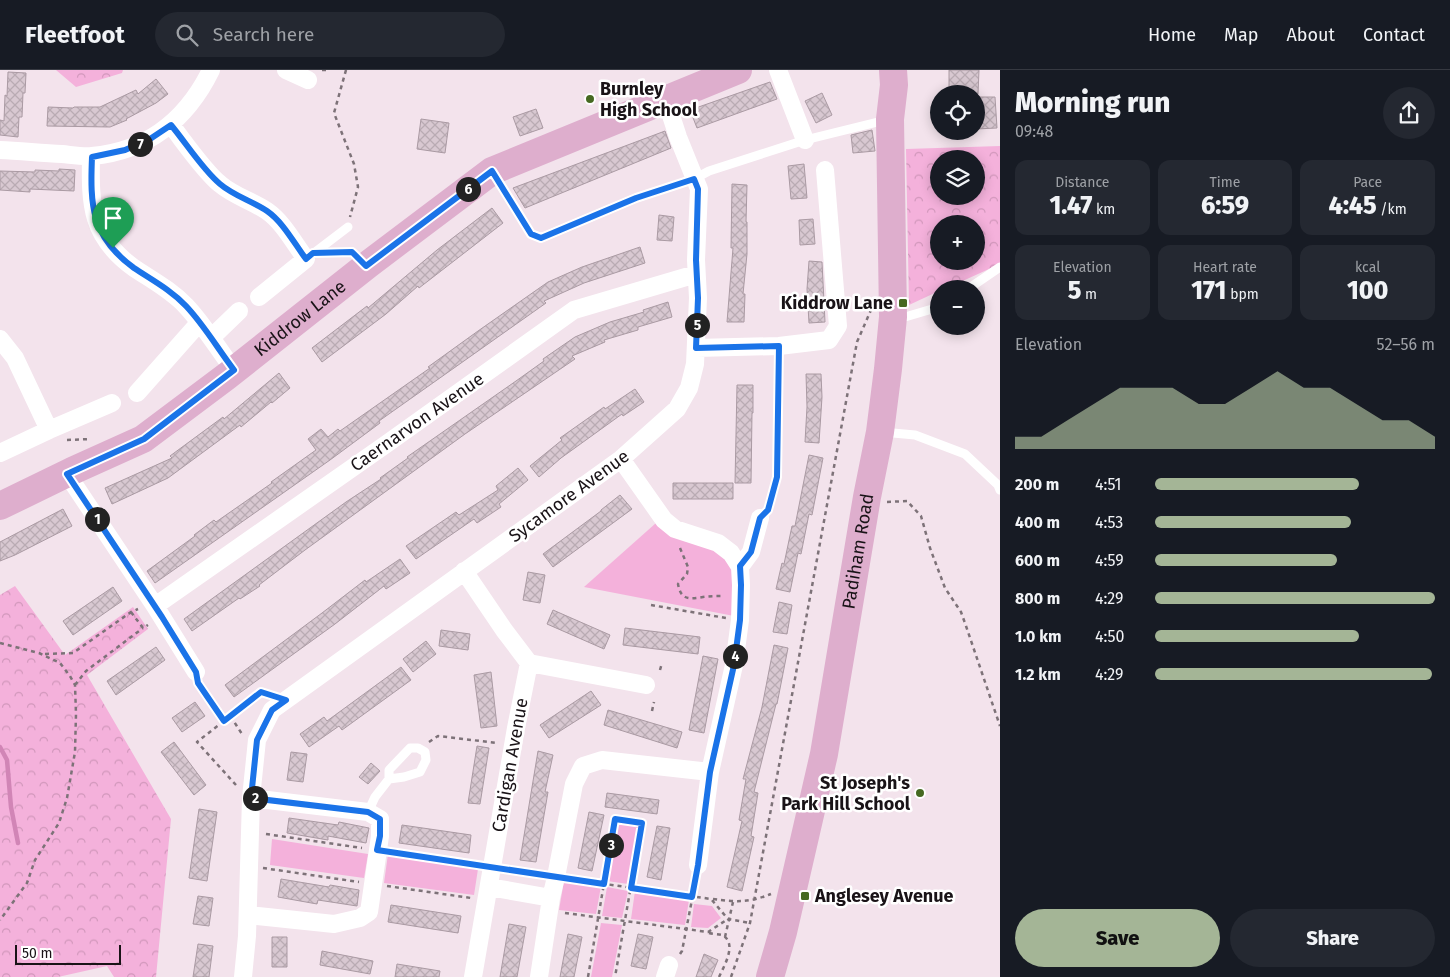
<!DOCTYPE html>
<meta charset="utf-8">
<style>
body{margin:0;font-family:"Fira Sans",sans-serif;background:#242831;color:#f1f3f6;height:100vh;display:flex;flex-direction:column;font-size:19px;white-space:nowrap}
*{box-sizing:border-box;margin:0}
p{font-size:16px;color:#9ea1a6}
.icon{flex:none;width:28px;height:28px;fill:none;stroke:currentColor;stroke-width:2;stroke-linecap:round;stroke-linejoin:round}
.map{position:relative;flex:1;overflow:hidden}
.details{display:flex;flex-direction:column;background:#171b24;width:450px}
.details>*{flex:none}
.controls{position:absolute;left:930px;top:15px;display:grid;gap:10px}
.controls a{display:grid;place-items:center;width:55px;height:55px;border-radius:50%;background:#171b24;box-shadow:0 2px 12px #0003;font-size:25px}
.scale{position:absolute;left:15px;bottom:12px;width:106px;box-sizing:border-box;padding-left:5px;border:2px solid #191317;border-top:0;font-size:14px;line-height:18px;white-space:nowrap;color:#191317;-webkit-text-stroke:4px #fff;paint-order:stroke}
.pin{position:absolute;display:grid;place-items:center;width:42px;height:42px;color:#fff;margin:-51px -21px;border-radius:50% 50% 50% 0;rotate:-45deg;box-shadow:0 0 5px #0007}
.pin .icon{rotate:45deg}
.km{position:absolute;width:25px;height:25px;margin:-12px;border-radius:50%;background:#222;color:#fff;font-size:14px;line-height:25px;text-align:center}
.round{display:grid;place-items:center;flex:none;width:52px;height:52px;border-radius:26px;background:#242831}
.overview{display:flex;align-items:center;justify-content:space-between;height:85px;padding:0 15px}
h1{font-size:28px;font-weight:800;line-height:38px}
.stats{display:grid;grid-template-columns:repeat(3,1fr);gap:8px;height:85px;padding:5px 15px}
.stats div{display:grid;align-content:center;border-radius:12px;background:#242831;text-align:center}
.stats b{font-size:25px;font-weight:800}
.stats small{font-size:14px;font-weight:400}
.stats p{font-size:14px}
.chart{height:140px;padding:10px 15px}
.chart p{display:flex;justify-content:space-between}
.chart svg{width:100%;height:90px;margin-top:5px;fill:#a4b596;opacity:.7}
.primary-button{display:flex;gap:10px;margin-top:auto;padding:10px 15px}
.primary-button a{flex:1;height:58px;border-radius:30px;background:#a4b596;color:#111;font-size:20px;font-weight:800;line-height:58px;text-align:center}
.primary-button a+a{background:#242831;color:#f1f3f6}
ul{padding:0 15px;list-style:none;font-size:16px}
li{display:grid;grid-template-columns:80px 60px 1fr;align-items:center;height:38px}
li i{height:12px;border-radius:6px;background:#a4b596}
header{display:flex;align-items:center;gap:30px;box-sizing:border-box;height:70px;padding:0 25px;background:#171b24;border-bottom:1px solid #363941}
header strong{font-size:24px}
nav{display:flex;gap:28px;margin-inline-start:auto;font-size:18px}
.search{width:350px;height:45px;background:#242831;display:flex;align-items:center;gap:12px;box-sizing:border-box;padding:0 18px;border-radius:28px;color:#9ea1a6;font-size:19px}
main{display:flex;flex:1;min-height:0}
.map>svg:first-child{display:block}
</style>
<header>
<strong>Fleetfoot</strong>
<div class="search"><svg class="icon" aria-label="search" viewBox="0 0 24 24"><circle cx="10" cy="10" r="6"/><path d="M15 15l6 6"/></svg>Search here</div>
<nav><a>Home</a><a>Map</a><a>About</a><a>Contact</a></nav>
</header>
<main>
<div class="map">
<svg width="1000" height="907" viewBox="0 0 1000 907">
<defs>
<pattern id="forest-crowns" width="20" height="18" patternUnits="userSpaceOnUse" patternTransform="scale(1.25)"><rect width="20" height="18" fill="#f4b1db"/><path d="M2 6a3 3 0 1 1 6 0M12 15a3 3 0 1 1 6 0" fill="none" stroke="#d197bb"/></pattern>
<pattern id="building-cross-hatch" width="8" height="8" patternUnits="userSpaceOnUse" patternTransform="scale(1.25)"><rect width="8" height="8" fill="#d8c8d1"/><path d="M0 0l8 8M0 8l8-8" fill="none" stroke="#b9abb3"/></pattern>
</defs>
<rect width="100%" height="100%" fill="#f3e3ec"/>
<path fill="#f4b1db" d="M 656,453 L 714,477 L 734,500 L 734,546 L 584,517 Z
M 617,752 L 639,756 L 628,814 L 607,811 Z
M 272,769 L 368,784 L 364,808 L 270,795 Z
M 388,784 L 478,799 L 474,825 L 384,813 Z
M 564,811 L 601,816 L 596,844 L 559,840 Z
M 607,817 L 628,821 L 622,848 L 602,846 Z
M 635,821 L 689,830 L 685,855 L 631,849 Z
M 694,834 L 712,836 L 721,848 L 708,858 L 691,857 Z
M 601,853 L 622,855 L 612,907 L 591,907 Z"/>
<path fill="url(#forest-crowns)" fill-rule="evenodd" d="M 56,0 L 123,0 L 122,3 L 76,17 Z
M 1000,76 L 1000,194 L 945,219 L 939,219 L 939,221 L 909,235 L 906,79 ZM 939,89 L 976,89 L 976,126 L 939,126 ZM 939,154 L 976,154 L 976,191 L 939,191 Z
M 15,516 L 65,585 L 133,537 L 148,559 L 87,605 L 171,749 L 156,907 L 114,907 L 107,896 L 58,907 L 0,907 L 0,525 Z"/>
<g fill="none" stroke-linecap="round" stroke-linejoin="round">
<path stroke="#d185b6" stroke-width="4.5" d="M 0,677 L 7,690 L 11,737 L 18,773"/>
</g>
<path fill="url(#building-cross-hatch)" stroke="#aa9aa3" d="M 949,0 L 979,0 L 978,24 L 949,24 Z
M 8,2 L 26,3 L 25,23 L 23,23 L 22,47 L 19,47 L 18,67 L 0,65 L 0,50 L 4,51 L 5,25 L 7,26 Z
M 156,9 L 168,24 L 156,33 L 126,49 L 127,50 L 110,57 L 47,56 L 48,37 L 73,38 L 74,37 L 100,37 L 136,20 L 138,24 Z
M 770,12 L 777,29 L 697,58 L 690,40 Z
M 822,23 L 832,45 L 816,53 L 805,31 Z
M 976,27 L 995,27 L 997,58 L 976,59 Z
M 536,39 L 543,58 L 520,66 L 513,47 Z
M 421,49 L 449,53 L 445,83 L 417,79 Z
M 872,60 L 875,81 L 853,83 L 851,65 Z
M 665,61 L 671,78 L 525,138 L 513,118 Z
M 804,94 L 807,128 L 791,129 L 788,96 Z
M 59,99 L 75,100 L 74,121 L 30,119 L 30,122 L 0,120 L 0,101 L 35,102 L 35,100 L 59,101 Z
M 732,114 L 747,115 L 746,152 L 747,152 L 747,184 L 743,224 L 745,224 L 744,252 L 727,252 L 733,178 L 731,178 Z
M 492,138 L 503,153 L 419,218 L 418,216 L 386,244 L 322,292 L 312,278 L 367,236 L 368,238 L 437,180 Z
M 659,145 L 674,147 L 672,171 L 657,170 Z
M 813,149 L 815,174 L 800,175 L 799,150 Z
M 640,177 L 645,193 L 584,213 L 544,231 L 546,233 L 379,351 L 380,353 L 330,390 L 155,513 L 147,501 L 195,466 L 194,465 L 214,450 L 216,452 L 272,413 L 271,412 L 316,380 L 308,369 L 321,359 L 328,367 L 338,359 L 340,361 L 430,298 L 428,297 L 478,261 L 548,212 L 582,197 Z
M 809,191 L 822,192 L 825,252 L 809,253 L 807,219 Z
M 668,232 L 672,247 L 638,257 L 638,260 L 604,270 L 605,272 L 572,286 L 575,289 L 465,364 L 305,480 L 259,515 L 260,516 L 240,529 L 239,528 L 192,561 L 184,549 L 346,432 L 381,409 L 380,408 L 408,388 L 407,387 L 516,311 L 544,291 L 543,289 L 575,267 L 610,252 L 644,242 L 643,240 Z
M 279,303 L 290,318 L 272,333 L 271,332 L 241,357 L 240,355 L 168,408 L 112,434 L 105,418 L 172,388 L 170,386 L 223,347 L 224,349 Z
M 806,304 L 821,304 L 822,327 L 819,373 L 805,372 L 807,337 Z
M 737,315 L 753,315 L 753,343 L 752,343 L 751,413 L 735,413 Z
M 635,319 L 644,332 L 623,346 L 622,344 L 561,388 L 539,407 L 530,396 L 562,370 L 560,368 L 604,337 L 605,339 Z
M 809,385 L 823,388 L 812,445 L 809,444 L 801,484 L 798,483 L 790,522 L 776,519 L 782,493 L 784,494 L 792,456 L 795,456 Z
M 518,398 L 528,410 L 499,434 L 501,437 L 477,453 L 474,449 L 416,489 L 406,476 L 456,442 L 459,445 L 498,420 L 496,416 Z
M 673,413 L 733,413 L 733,429 L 673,429 Z
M 620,425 L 632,439 L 553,497 L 543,484 L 601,441 L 601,440 Z
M 63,439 L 72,456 L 15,485 L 0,491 L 0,472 Z
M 400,489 L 410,503 L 386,519 L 384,516 L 335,554 L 234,627 L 225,615 L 322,543 L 365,510 L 366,512 Z
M 528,502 L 545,505 L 540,533 L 523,530 Z
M 113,517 L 122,531 L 73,565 L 63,551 Z
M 779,532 L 792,535 L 787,564 L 773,562 Z
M 553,540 L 610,565 L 604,579 L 547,554 Z
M 625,558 L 700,567 L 698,584 L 623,575 Z
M 441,560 L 470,564 L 468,580 L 439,576 Z
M 426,571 L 436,584 L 413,602 L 403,589 Z
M 774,575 L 788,578 L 777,634 L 776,634 L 754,722 L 758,723 L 751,766 L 754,767 L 742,821 L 727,817 L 742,751 L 739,750 L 746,709 L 743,709 L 762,637 Z
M 156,577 L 165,590 L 116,625 L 107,611 Z
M 703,586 L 718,589 L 704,663 L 689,660 Z
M 401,597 L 411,610 L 342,660 L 339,656 L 309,677 L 300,664 L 324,647 L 327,651 Z
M 491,602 L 497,656 L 481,658 L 474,605 Z
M 591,621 L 601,635 L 549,668 L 540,655 Z
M 195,632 L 205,646 L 182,662 L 172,648 Z
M 608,640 L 682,662 L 677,678 L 604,655 Z
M 174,672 L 206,715 L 194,725 L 161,682 Z
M 477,676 L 489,678 L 480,734 L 468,733 Z
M 538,681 L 553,685 L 545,722 L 548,722 L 536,792 L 520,790 Z
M 291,682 L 307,684 L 303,712 L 287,710 Z
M 371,693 L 380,701 L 368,714 L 359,707 Z
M 607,723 L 659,730 L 657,744 L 605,737 Z
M 199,739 L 217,742 L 207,811 L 189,808 Z
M 589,742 L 604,745 L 592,801 L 578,798 Z
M 289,748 L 338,755 L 339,752 L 369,758 L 366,773 L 328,766 L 328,770 L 287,763 Z
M 402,755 L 471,765 L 469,783 L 399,773 Z
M 657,756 L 670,758 L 661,810 L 647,807 Z
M 281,809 L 329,817 L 330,815 L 359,820 L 357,836 L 318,830 L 317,834 L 278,827 Z
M 198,826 L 213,828 L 209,856 L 193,854 Z
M 391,835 L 461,846 L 458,863 L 388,852 Z
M 509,854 L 526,857 L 517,907 L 500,907 Z
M 568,864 L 582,867 L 574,907 L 560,907 Z
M 638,864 L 653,867 L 646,899 L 631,896 Z
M 272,867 L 287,867 L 287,897 L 272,897 Z
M 198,874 L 213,876 L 209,907 L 193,907 Z
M 322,881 L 373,891 L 370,904 L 320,895 Z
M 704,884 L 718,890 L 711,907 L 696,907 Z
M 397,894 L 440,901 L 439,907 L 395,907 Z"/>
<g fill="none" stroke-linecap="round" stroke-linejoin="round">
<path stroke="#7d7278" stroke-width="2.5" stroke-dasharray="4 4" stroke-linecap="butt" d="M 322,0 L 327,0
M 346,0 L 334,43 L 354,94 L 358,117 L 350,147
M 334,182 L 351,182
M 67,370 L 91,369
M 887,432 L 907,431 L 921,446 L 930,478 L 945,518 L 961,542 L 966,556 L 1000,656
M 770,436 L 777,407 L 779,290
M 680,478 L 688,497 L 687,504 L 678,514 C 681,531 690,529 703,527 C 710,526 717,526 724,526
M 651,535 L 726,548
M 131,542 L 143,558 L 148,555
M 0,573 L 39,583 L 60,593 L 70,606 L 75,615 L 76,644 L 75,682 L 67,728 L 59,753 L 35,790 L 27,813 L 0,850
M 45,584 L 73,583 L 131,542 L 138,539
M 660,600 L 662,593
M 75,615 L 86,601 L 143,558
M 201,617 L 224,651 L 225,650
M 652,641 L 654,632
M 230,647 L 231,647 L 242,664
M 429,672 L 438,666 L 497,673
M 236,715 L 197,672 L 261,622 L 268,624
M 266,764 L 362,778
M 392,782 L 478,795
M 263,798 L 359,812
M 506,799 L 540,804
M 570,809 L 711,829 L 728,849 L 750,853
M 387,816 L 471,828
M 713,829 C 737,832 748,833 771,824
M 565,843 L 708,862 L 728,849
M 709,863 C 713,864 718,864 722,865 C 738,873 724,896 719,907
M 725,867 L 733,832
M 680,884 L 682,881 L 696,809
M 588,907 L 615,749 L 642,753 L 615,907
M 731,907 L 750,853 L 857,272 L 871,240"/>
<path stroke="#fff" stroke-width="9" d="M 494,104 L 531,164 L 541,168 L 636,128 L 694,109 L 709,101 L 805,70 L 886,50
M 306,189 L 348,157
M 968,219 L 1000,197
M 896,247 L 905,247 L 939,237
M 882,362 L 915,365 L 965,384 L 998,415 L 1000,420
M 368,742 L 375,727 L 389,709 L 404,707 L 420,702 L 426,690 L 425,682 L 418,678 L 410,678 L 389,700 L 389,709"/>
<path stroke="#fff" stroke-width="18" d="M 286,0 L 308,10
M 778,0 L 805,70
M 171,55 C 185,73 204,101 220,114 C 234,126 252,131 267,141 C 283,152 294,173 306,189 L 259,227
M 0,80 C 21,81 41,83 62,84 C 72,85 83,87 92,86 C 148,81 187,49 211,0
M 91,87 C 90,135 91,167 134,198 C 152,210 171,220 186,236 C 204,255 218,279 234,300
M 211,268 L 239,241
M 0,269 L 15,288 L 49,360
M 696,278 L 779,276 L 829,270 L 838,256 L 825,100
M 137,323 L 199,253
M 0,383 L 49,360 L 112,333
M 621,389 L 664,450 L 675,459 L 718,473 L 731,483 L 740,497 L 741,515 L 740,550 L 734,595 L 710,702 L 698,795
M 67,404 L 155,536 L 196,602
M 740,497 L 751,482 L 760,448
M 464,501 L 504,560 L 529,593 L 516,658 L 473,907
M 155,536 L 385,375 L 574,240 L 696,204
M 529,593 L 646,615
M 489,817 L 551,828
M 248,845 L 334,854 L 360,848 L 369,842 L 380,766 L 380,749 L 368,742 L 251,728
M 243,907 L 247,866 L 251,728 L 257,670 L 272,640 L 621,389 L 677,339 L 689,318 L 695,294 L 698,228 L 696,190 L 699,119 L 678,67 L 666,30
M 539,907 L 551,828 L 556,807 L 574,714 L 583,696 L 602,690 L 710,702
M 665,907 L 669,895"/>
<g stroke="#deaecd" stroke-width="28">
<path id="s1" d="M 0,436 L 72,401 L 143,369 L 227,306 L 370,193 L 492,101 L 738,0"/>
<path id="s2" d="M 770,907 L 783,862 L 824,684 L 867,427 L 880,362 L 888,299 L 893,247 L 890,49 L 894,15 L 893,0"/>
</g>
</g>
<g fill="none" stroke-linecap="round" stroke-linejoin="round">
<defs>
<path id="route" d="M 171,55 C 186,73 203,100 220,114 C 234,126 252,131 267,141 C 283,152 294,173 306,189 L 313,183 L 352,182 L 366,196 L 492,101 L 531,164 L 541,168 L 636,128 L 694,109 L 698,119 L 696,190 L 698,228 L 696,278 L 779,276 L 777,407 L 768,440 L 760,448 L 751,482 L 740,496 L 741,515 L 740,550 L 734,595 L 710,702 L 698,795 L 692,827 L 631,818 L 642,753 L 615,749 L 604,814 L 377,780 L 380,766 L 380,749 L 368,742 L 251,728 L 257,670 L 272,640 L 286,630 L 261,622 L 224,651 L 198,613 L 196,602 L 162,547 L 67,404 L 144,369 L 234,300 C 218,279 204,255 186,236 C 171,220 152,210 134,198 C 91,167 90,135 92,87 L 125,80 L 150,69 Z"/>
</defs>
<use href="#route" stroke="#fff" stroke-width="10"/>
<use href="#route" stroke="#1a73e8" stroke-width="6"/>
</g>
<g fill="#466921" stroke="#fff" stroke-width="2">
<circle cx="590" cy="29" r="5"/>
<rect x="898" y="228" width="10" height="10" rx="2.5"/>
<circle cx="920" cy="723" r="5"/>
<rect x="800" y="821" width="10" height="10" rx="2.5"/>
</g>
<g text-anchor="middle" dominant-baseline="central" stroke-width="5" stroke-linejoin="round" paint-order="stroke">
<g font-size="18" font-weight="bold" fill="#191317" stroke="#fff" text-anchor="start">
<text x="600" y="19">Burnley<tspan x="600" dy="21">High School</tspan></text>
<text x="893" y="233" text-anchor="end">Kiddrow Lane</text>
<text x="910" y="713" text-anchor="end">St Joseph's<tspan x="910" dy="21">Park Hill School</tspan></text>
<text x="815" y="826">Anglesey Avenue</text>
</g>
<g font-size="18" fill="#191317" stroke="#fff">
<text stroke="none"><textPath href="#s1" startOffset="356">Kiddrow Lane</textPath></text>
<text transform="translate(417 352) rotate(-35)">Caernarvon Avenue</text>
<text transform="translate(569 426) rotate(-36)">Sycamore Avenue</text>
<text stroke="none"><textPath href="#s2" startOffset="435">Padiham Road</textPath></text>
<text transform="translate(510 695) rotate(-80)">Cardigan Avenue</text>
</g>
</g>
</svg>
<div class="controls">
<a><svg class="icon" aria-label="locate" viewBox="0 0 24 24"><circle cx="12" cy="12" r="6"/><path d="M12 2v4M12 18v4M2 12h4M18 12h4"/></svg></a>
<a><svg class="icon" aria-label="layers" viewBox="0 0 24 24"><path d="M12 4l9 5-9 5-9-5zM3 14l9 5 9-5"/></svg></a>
<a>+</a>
<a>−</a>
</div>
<div class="scale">50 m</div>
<div class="pin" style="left:113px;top:178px;background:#1e9e55"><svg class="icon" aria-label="arrive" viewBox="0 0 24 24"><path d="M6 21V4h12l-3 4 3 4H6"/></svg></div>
<b class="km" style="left:97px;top:449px">1</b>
<b class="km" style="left:255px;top:728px">2</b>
<b class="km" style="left:611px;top:775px">3</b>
<b class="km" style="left:735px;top:586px">4</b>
<b class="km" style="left:697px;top:255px">5</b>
<b class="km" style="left:468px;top:119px">6</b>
<b class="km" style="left:140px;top:74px">7</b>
</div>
<section class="details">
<div class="overview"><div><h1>Morning run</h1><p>09:48</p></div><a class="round"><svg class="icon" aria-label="share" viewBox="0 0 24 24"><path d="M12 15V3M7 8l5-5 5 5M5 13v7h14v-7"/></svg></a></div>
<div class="stats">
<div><p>Distance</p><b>1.47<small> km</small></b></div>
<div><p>Time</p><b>6:59</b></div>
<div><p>Pace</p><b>4:45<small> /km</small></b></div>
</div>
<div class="stats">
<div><p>Elevation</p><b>5<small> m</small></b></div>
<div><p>Heart rate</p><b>171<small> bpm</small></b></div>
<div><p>kcal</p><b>100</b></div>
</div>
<div class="chart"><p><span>Elevation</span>52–56 m</p>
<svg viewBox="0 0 160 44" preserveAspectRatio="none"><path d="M0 44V38L10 38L20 30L30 22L40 14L50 14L60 14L70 22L80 22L90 14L100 6L110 14L120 14L130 22L140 30L150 30L160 38V44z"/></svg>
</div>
<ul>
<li><b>200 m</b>4:51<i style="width:73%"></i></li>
<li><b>400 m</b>4:53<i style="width:70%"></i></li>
<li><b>600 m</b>4:59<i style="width:65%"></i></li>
<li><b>800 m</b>4:29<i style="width:100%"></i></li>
<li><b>1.0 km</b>4:50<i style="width:73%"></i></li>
<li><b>1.2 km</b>4:29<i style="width:99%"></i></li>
</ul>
<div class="primary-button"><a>Save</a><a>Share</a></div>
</section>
</main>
